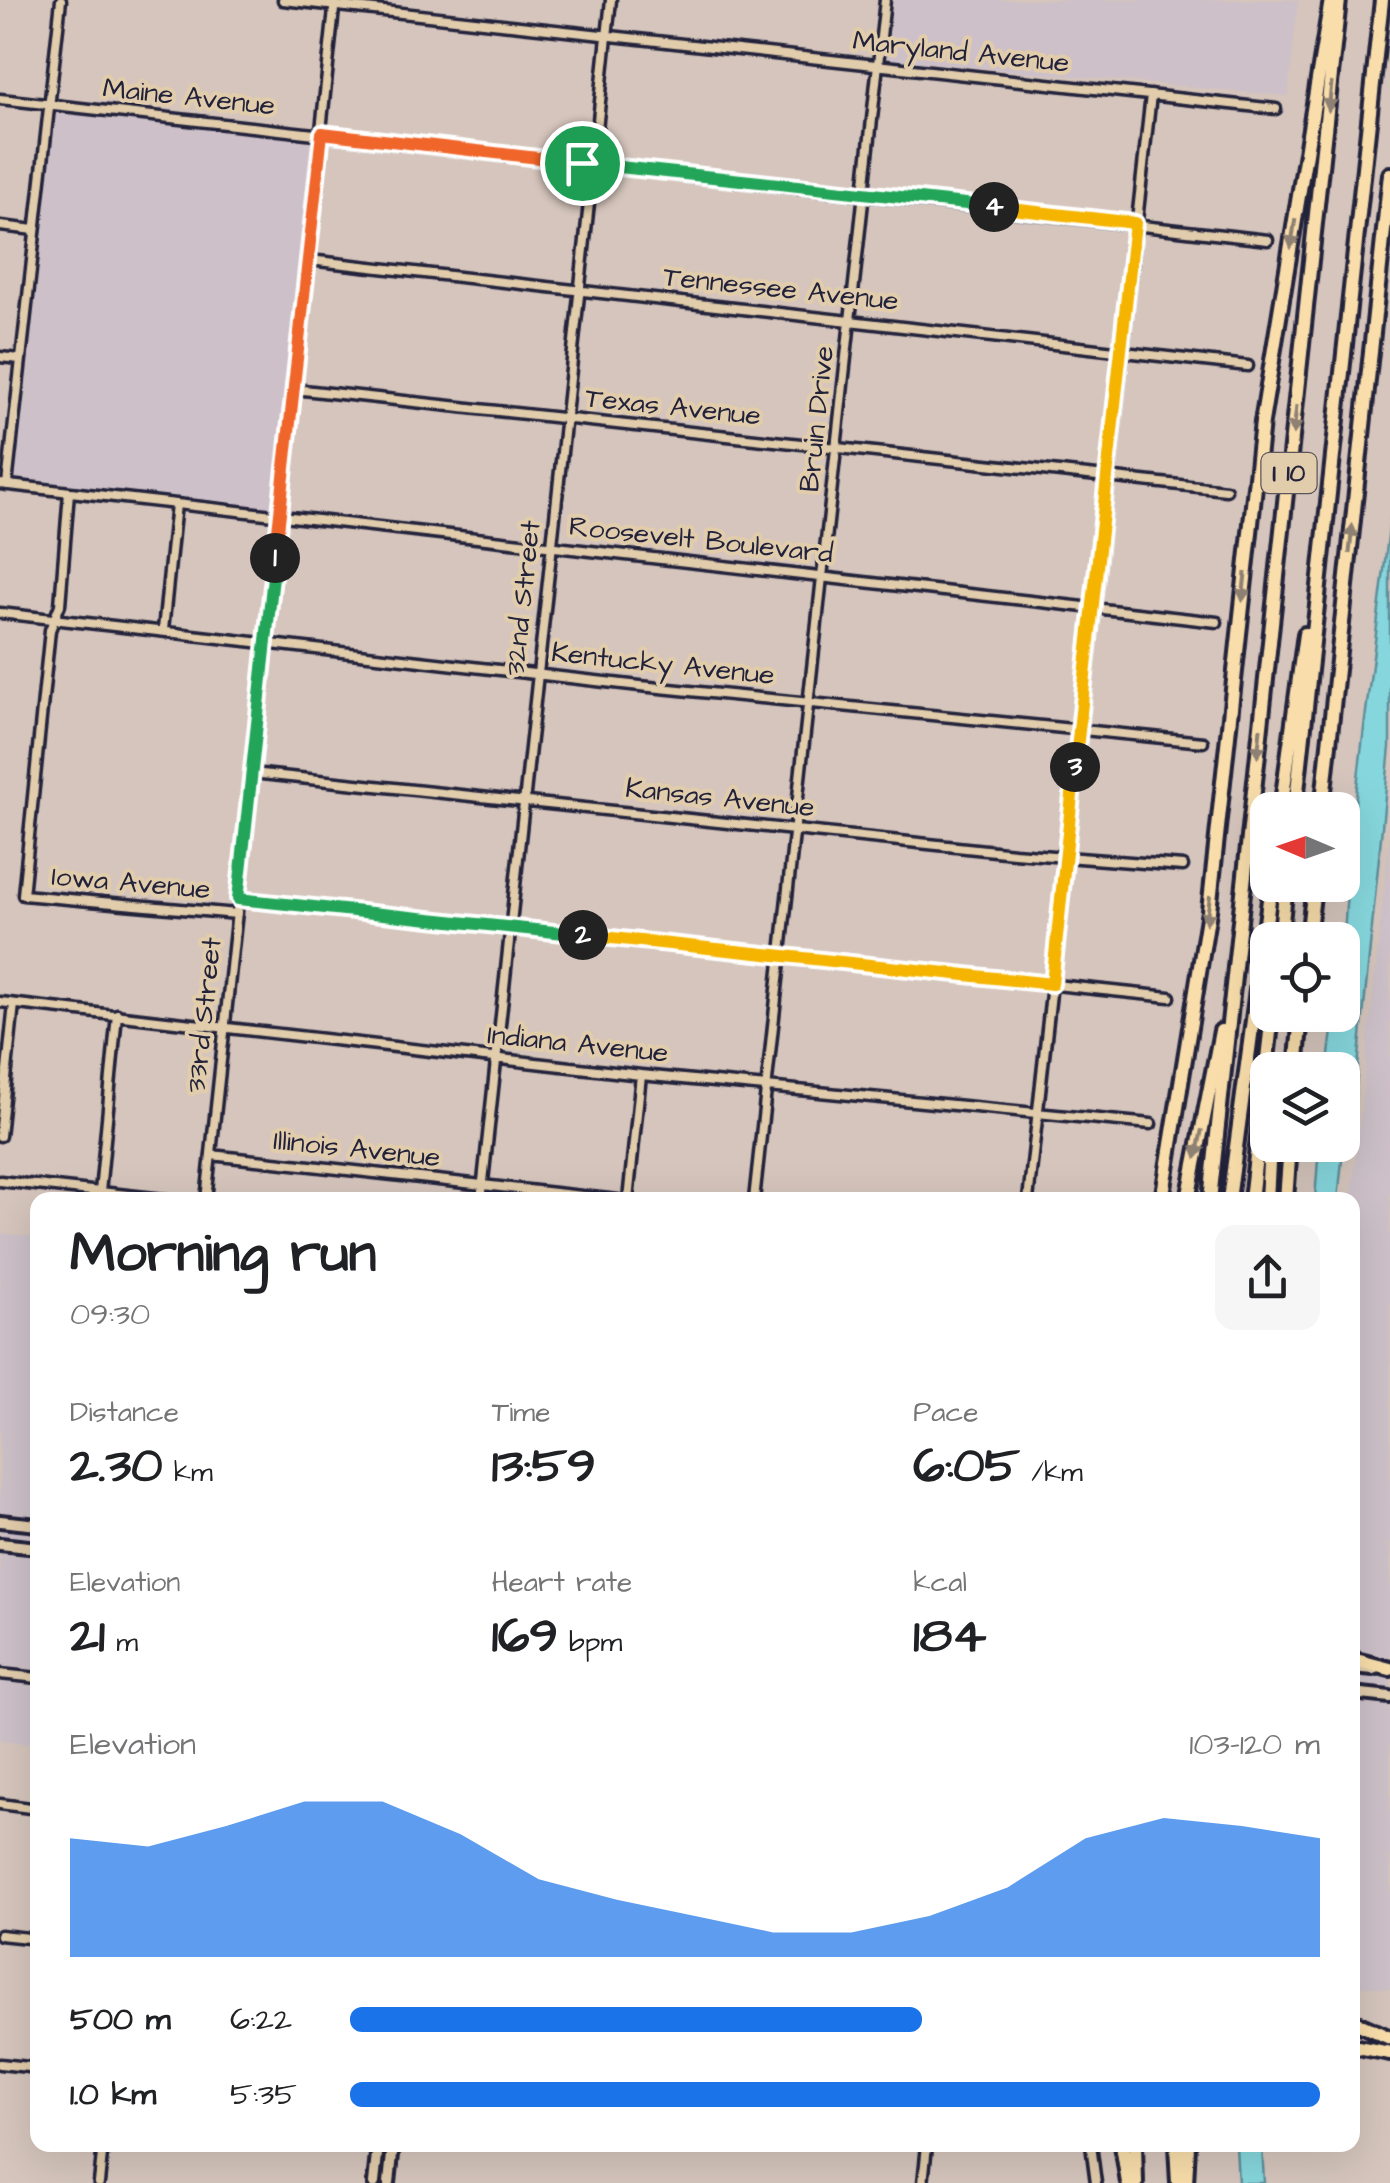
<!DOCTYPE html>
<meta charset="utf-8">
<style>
body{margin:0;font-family:"Architects Daughter",sans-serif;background:#f6f6f6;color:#202124;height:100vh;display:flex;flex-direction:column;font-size:38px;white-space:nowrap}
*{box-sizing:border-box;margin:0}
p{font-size:32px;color:#757577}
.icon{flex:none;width:55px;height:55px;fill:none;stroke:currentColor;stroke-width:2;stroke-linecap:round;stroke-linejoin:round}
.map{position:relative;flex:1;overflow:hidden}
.drawer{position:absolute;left:30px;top:1192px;width:1330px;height:960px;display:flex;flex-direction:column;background:#fff;border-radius:20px;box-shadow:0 10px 40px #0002}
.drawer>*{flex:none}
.needle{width:65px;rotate:272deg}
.tools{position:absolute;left:1250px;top:792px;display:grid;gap:20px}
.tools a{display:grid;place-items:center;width:110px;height:110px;border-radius:20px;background:#fff;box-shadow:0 10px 40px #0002;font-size:50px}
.pin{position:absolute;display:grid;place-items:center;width:85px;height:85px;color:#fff;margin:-42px;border:5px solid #fff;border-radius:50%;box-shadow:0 2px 10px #0007}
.km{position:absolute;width:50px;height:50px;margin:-25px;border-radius:50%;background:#222;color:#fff;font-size:28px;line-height:50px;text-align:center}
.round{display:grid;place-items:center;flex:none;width:105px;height:105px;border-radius:20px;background:#f6f6f6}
.summary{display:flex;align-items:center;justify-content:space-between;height:170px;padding:0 40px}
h1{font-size:55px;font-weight:700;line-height:75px}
.metrics{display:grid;grid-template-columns:repeat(3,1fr);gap:15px;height:170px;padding:10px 40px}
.metrics div{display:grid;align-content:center}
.metrics b{font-size:50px;font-weight:700}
.metrics small{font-size:28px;font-weight:400}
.metrics p{font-size:28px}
.chart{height:280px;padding:20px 40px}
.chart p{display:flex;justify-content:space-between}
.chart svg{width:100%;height:180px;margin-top:10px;fill:#1a73e8;opacity:.7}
ul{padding:0 40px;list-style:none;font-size:32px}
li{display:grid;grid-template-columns:160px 120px 1fr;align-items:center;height:75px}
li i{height:25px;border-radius:12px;background:#1a73e8}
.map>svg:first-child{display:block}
</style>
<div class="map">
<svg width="1390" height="2183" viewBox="0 0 1390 2183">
<rect width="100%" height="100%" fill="#d5c5bc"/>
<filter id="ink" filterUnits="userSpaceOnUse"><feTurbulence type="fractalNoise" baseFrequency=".01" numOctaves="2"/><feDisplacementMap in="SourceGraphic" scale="20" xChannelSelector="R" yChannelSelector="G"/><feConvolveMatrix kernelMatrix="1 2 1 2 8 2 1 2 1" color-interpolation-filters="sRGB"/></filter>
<g filter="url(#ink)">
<path fill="#cdc0c8" d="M 893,0 L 1298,0 L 1288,96 L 886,59 Z
M 56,112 L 313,140 L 272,509 L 15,481 Z
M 1390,834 L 1390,1989 L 1353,1985 L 1351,1200 Z
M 0,1233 L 37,1237 L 37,1745 L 0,1741 Z"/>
<path fill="#86d7dd" stroke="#5e8f9c" stroke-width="2.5" d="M 1390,518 L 1390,747 L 1352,1127 L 1344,1140 L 1338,1200 L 1315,1200 L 1319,1145 L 1342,1145 L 1342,1070 L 1327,1070 L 1334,1015 L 1342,1015 C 1342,849 1372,684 1390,518 Z
M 1236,2145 L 1262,2145 L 1264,2183 L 1238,2183 Z"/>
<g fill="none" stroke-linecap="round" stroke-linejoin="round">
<defs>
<path id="street" d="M 283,0 L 1276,109
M 0,99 L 1268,240
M 0,226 L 35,230
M 309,260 L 1248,366
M 0,357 L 20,359
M 294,389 L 1226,490
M 0,484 L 1217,622
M 7,485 L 61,0
M 69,492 L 60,605 L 50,630 L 23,895 L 237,914
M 0,613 L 640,686 L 1203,742
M 163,630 L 176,504
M 252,773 L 1014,853 L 1183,866
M 238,899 L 1170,997
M 0,1002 L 641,1075 L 1151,1124
M 0,1136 L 14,1004
M 211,1155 L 618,1200
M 0,1181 L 173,1200
M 100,1192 L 117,1014
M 206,1200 L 335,0
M 481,1200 L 611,0
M 628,1200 L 641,1075
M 754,1200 L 885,0
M 1028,1200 L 1151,95
M 0,1674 L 38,1678
M 0,1804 L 38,1809
M 0,1935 L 38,1939
M 0,2064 L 38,2068
M 1091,2145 L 1096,2183
M 99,2183 L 103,2145
M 923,2183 L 927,2145"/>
<path id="secondary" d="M 0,1521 L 38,1525
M 0,1544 L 38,1548
M 1352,1667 L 1374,1669
M 1352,1693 L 1390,1697
M 374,2183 L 378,2145
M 389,2183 L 393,2145"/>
<path id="highway" d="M 1281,810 L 1305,634
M 1295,810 L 1382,0
M 1322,810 L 1390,174
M 1280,940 L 1286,885
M 1308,940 L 1314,885
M 1296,1070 L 1301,1015
M 1162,1200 L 1209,911 L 1262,422 L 1331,0
M 1188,1200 L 1221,1031
M 1210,1200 L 1339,0
M 1229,1200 L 1271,885
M 1251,1200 L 1272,1015
M 1267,1200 L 1270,1145
M 1286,1200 L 1290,1145
M 1352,1659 L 1390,1669
M 1352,2021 L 1390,2038
M 1352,2046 L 1390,2053
M 1122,2145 L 1128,2183
M 1135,2145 L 1136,2183
M 1176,2145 L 1178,2183
M 1186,2183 L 1188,2145"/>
</defs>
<use href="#street" stroke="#22223b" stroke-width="15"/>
<use href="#secondary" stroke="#22223b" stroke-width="18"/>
<use href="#highway" stroke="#22223b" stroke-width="20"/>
<use href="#street" stroke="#e1ccab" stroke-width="8"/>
<use href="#secondary" stroke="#e1ccab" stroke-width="10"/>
<use href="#highway" stroke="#f9deab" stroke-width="12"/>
</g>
<defs><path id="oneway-solid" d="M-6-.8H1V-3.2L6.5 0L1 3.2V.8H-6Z" transform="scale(2.5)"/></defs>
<g fill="#8e8073">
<use href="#oneway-solid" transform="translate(1330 97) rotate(96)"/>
<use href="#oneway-solid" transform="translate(1293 234) rotate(99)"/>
<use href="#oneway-solid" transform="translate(1295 420) rotate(96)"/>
<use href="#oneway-solid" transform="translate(1351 539) rotate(-84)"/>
<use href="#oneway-solid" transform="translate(1244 587) rotate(96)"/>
<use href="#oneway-solid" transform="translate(1259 743) rotate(96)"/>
<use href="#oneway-solid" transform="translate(1208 910) rotate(98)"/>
<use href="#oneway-solid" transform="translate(1199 1144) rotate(101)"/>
</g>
</g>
<g fill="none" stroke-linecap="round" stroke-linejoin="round" filter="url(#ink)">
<defs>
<path id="split-1" d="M 275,558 L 322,133 L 582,163"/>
<path id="split-2" d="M 275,558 L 238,899 L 583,935"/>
<path id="split-3" d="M 583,935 L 1052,984 L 1075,767"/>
<path id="split-4" d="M 994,207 L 1135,223 L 1075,767"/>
<path id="split-5" d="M 582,163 L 994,207"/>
</defs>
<use href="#split-1" stroke="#fff" stroke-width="20"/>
<use href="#split-2" stroke="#fff" stroke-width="20"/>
<use href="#split-3" stroke="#fff" stroke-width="20"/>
<use href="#split-4" stroke="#fff" stroke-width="20"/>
<use href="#split-5" stroke="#fff" stroke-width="20"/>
<use href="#split-1" stroke="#f0652b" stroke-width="12"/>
<use href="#split-2" stroke="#22a559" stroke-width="12"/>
<use href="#split-3" stroke="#f5b400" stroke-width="12"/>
<use href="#split-4" stroke="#f5b400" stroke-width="12"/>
<use href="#split-5" stroke="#22a559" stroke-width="12"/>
</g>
<g text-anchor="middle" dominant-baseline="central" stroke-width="8" stroke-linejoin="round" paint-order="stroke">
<rect fill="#e1ccab" stroke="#5b555d" stroke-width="2.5" x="1261.5" y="453" width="55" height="40" rx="8"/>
<g font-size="25" font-weight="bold" fill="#22223b">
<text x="1289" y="473">I 10</text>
</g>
<g font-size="28" fill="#22223b" stroke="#e1ccab">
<text transform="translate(961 52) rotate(6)">Maryland Avenue</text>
<text transform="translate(189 97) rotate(6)">Maine Avenue</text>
<text transform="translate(781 289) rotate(6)">Tennessee Avenue</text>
<text transform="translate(673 407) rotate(6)">Texas Avenue</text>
<text transform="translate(817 419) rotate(-84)">Bruin Drive</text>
<text transform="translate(701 540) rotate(6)">Roosevelt Boulevard</text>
<text transform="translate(523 598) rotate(-84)">32nd Street</text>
<text transform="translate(663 664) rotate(6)">Kentucky Avenue</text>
<text transform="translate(720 798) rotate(6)">Kansas Avenue</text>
<text transform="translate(131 883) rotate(5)">Iowa Avenue</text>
<text transform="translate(204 1015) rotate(-84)">33rd Street</text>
<text transform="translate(578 1044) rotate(6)">Indiana Avenue</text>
<text transform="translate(357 1149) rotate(6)">Illinois Avenue</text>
</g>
</g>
</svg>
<div class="tools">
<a><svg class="needle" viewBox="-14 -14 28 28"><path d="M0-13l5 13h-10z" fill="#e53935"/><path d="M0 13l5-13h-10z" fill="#757577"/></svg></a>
<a><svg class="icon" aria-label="locate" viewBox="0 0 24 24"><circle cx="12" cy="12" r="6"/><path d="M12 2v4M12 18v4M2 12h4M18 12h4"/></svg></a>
<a><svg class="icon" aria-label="layers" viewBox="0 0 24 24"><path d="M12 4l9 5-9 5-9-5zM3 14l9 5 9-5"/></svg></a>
</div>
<div class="pin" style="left:582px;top:163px;background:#1e9e55"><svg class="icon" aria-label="arrive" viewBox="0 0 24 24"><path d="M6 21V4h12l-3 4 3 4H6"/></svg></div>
<b class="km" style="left:275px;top:558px">1</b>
<b class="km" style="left:583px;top:935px">2</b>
<b class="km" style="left:1075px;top:767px">3</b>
<b class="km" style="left:994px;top:207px">4</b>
<section class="drawer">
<div class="summary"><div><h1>Morning run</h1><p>09:30</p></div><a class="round"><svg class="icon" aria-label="share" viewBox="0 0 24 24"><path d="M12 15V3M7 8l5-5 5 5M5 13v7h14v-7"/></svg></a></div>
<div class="metrics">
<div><p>Distance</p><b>2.30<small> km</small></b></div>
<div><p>Time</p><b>13:59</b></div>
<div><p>Pace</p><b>6:05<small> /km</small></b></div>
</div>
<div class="metrics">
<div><p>Elevation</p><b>21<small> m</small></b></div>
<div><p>Heart rate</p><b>169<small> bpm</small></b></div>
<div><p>kcal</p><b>184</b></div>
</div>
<div class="chart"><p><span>Elevation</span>103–120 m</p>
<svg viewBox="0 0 160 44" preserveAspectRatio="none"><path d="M0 44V15L10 17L20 12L30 6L40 6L50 14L60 25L70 30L80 34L90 38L100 38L110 34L120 27L130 15L140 10L150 12L160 15V44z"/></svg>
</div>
<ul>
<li><b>500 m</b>6:22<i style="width:59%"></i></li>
<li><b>1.0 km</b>5:35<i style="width:100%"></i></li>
</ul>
</section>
</div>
